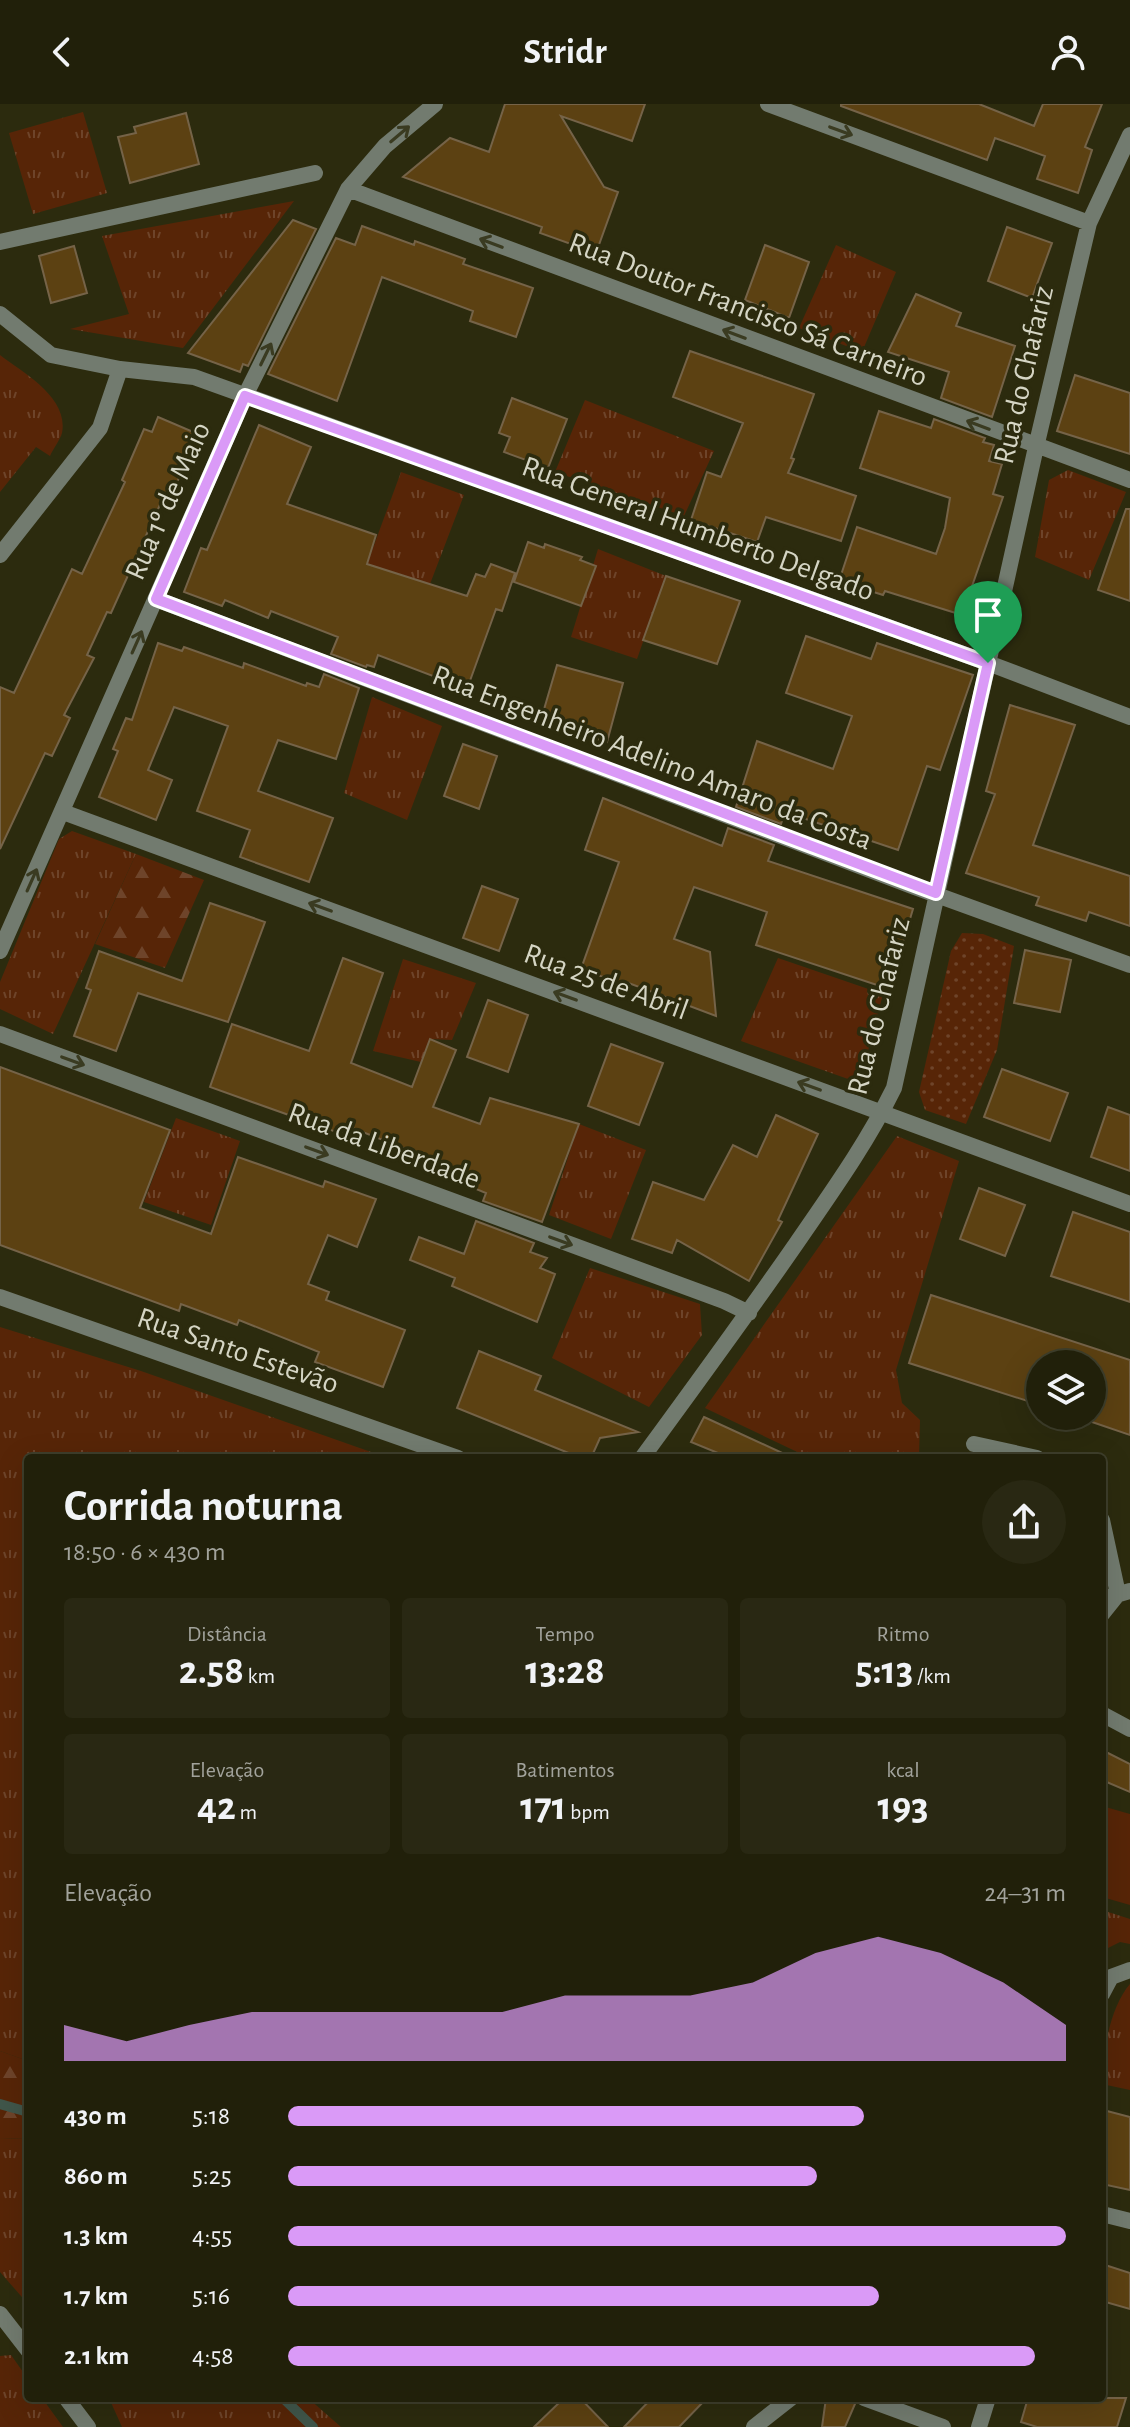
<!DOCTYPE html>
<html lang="pt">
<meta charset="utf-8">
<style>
body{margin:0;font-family:"Alegreya Sans",sans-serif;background:#292813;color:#f1f3f6;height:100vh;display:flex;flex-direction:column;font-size:30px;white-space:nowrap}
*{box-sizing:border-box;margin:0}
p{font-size:26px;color:#a2a39c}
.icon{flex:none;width:44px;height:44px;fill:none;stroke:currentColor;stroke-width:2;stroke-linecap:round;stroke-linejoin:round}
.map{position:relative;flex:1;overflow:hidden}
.side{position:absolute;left:24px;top:1350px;width:1082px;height:948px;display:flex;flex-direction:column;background:#21200a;border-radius:8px;box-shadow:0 8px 32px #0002,0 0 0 2px #3e3e2b}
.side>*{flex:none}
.tools{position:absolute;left:1026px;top:1246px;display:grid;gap:16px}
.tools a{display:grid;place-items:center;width:80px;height:80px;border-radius:50%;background:#21200a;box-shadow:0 8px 32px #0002,0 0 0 2px #3e3e2b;font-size:40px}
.pin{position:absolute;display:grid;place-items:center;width:68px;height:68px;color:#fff;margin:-82px -34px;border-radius:50% 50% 50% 0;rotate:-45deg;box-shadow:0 0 8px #0007}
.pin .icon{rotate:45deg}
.round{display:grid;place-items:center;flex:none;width:84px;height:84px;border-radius:42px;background:#292813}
.summary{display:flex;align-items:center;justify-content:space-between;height:136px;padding:0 40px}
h1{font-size:44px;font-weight:600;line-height:60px}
.figures{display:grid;grid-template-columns:repeat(3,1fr);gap:12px;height:136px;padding:8px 40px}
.figures div{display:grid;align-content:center;border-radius:8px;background:#292813;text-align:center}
.figures b{font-size:40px;font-weight:600}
.figures small{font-size:22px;font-weight:400}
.figures p{font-size:22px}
.chart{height:224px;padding:16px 40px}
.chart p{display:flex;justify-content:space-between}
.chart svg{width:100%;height:144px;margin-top:8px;fill:#da9af7;opacity:.7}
ul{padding:0 40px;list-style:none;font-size:26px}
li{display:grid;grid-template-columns:128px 96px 1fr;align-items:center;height:60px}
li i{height:20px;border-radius:10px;background:#da9af7}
header{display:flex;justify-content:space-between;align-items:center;height:104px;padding:0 40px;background:#21200a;font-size:36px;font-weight:600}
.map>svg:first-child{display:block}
</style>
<header><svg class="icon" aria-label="back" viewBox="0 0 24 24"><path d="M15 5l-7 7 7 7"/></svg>Stridr<svg class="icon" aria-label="person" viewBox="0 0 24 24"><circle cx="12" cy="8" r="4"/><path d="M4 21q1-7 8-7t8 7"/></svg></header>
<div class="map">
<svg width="1130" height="2323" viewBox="0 0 1130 2323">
<defs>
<pattern id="grass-tufts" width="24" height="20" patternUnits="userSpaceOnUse" patternTransform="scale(2)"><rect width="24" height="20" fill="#572507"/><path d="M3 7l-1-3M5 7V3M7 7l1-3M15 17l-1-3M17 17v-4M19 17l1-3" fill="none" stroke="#6e442a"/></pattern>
<pattern id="forest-firs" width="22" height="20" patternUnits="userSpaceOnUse" patternTransform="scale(2)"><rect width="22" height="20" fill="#572507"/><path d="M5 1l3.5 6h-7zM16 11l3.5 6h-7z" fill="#6e442a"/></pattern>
<pattern id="park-dots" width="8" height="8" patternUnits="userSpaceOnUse" patternTransform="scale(2)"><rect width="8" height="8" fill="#572507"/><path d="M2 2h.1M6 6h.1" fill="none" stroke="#6e442a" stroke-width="1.8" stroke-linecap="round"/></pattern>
</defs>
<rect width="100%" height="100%" fill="#2c2b0e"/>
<path fill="url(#grass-tufts)" d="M 83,8 L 107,89 L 33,110 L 9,29 Z
M 294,97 L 183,244 L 70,225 L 129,210 L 102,132 Z
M 836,141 L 896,168 L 862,248 L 799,224 Z
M 0,251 C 23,269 69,293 62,329 C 60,336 53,345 50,352 L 36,343 L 0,388 Z
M 585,296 L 714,347 L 684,412 L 555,368 Z
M 1068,366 L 1126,388 L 1089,476 L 1035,453 L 1049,376 Z
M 401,368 L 464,391 L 430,480 L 367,460 Z
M 598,445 L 666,472 L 637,555 L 571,533 Z
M 372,593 L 442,622 L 407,716 L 344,689 Z
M 72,727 L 136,750 L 53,930 L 0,905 L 0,878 L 59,735 Z
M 778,854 L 883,890 L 863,966 L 848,975 L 741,937 Z
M 403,855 L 476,879 L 452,936 L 430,935 L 421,958 L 373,947 Z
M 176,1014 L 240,1037 L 211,1121 L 144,1098 Z
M 579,1020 L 646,1046 L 611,1135 L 549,1111 Z
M 897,1032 L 959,1057 L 896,1266 L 902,1299 L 920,1316 L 919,1354 L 810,1354 L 705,1304 Z
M 590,1164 L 700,1200 L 702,1231 L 649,1303 L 552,1254 Z
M 0,1223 L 141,1267 L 388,1354 L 28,1354 L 28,1957 L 0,1947 Z
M 1102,1806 L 1130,1815 L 1130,1840 L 1120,1838 L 1102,1847 Z
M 1130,1880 L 1130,1986 L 1102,1980 C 1102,1950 1110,1903 1130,1880 Z
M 0,2034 L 28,2035 L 28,2200 L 0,2168 Z
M 11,2251 L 28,2275 L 28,2294 L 42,2294 L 63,2323 L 0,2323 L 0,2252 Z
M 109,2294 L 308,2294 L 341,2323 L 122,2323 Z"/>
<path fill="url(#forest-firs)" d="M 136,750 L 204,776 L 165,864 L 95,840 Z
M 0,1947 L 28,1957 L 28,2035 L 0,2034 Z"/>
<path fill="url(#park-dots)" d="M 962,829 L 983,830 L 1014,842 L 997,946 L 966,1020 L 925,1006 L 919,988 L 951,847 Z"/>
<path fill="#572507" d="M 1102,1702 L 1130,1710 L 1130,1801 L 1102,1793 Z"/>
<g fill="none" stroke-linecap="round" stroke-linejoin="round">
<path stroke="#40564a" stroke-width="10" d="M 0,2000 L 28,2008
M 283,2294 L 313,2323"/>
</g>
<path fill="#5c4112" stroke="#756348" stroke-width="2" d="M 505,0 L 645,0 L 632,37 L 561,12 L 604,83 L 618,88 L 596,149 L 540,129 L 542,123 L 403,73 L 450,34 L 489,48 Z
M 841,0 L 979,0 L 1034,22 L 1043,0 L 1102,0 L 1085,43 L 1092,46 L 1078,89 L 1037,75 L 1045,52 L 995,34 L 987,56 L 841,2 Z
M 186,9 L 199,60 L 130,79 L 118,33 L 136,29 L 134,23 Z
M 293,116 L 316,125 L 248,262 L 243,260 L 240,268 L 188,249 Z
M 362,122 L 414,141 L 415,137 L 465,155 L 463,160 L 533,184 L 516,233 L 470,217 L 473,207 L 382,173 L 337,297 L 268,270 L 336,134 L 355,141 Z
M 1007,123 L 1052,139 L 1032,194 L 988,177 Z
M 765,141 L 809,158 L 789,214 L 745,196 Z
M 74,142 L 87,189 L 51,199 L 39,152 Z
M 916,190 L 961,209 L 956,222 L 1015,242 L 992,313 L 941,294 L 949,268 L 888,248 Z
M 690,247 L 814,290 L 791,354 L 794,355 L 788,369 L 856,392 L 841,437 L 766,413 L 757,438 L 691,416 L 707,368 L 721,373 L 743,319 L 673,293 Z
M 1075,271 L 1130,289 L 1130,350 L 1057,327 Z
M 512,294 L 567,315 L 548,364 L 504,348 L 510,333 L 499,329 Z
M 879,307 L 931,324 L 934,315 L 985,334 L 983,338 L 994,341 L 989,357 L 1002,360 L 993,390 L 1003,393 L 962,511 L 885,487 L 883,491 L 839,477 L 857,423 L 936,450 L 945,424 L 950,394 L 860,364 Z
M 158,313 L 198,330 L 169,397 L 163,394 L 111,509 L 107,508 L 87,551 L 94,554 L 64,611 L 70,614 L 52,652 L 45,649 L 0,745 L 0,583 L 14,589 L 72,465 L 82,470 L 125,378 L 122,376 L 144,325 L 152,328 Z
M 259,321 L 311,343 L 287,400 L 376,431 L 367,460 L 467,492 L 476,470 L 485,473 L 491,460 L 515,469 L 502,507 L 496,505 L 467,585 L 378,551 L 374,563 L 367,561 L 366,563 L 331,550 L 338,533 L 271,507 L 268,514 L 225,496 L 222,502 L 184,488 L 201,444 L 207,446 Z
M 1126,405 L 1130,405 L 1130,497 L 1098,486 Z
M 528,438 L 544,444 L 545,440 L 582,453 L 580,456 L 596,462 L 581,502 L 514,478 Z
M 666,472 L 740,497 L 717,560 L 643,536 Z
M 806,532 L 871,555 L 877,539 L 973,571 L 940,666 L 927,662 L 898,746 L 785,708 L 781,720 L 736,703 L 757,637 L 833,665 L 852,612 L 786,589 Z
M 158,539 L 182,547 L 184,543 L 243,564 L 244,559 L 306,582 L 307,579 L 319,583 L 324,570 L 359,584 L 336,655 L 278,636 L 258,687 L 333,714 L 309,778 L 240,753 L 250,726 L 197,707 L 228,622 L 174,603 L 148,666 L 172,676 L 156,716 L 99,693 L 118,647 L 113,645 L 126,614 L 132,616 Z
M 557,561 L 623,579 L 607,638 L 540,619 Z
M 1010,601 L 1075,621 L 1033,741 L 1130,772 L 1130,822 L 1089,808 L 1086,817 L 1036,801 L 1039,793 L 966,769 L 995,690 L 986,687 Z
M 463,640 L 497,652 L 479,705 L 444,692 Z
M 603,694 L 722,742 L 728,724 L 774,741 L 768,757 L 913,805 L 889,885 L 756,841 L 767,808 L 694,783 L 674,835 L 710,848 L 716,912 L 626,878 L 625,881 L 581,865 L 619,758 L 585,746 Z
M 482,782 L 518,795 L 499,847 L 463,834 Z
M 210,799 L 265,818 L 228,918 L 138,889 L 116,947 L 74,932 L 91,886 L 86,884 L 99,847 L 182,877 Z
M 1025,846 L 1071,856 L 1060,908 L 1014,899 Z
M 343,854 L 383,869 L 351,959 L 412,983 L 430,935 L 456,946 L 433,1003 L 480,1020 L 490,994 L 579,1020 L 542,1118 L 483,1097 L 486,1089 L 435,1068 L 439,1058 L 345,1021 L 342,1030 L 210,983 L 232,920 L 309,947 Z
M 488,896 L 528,911 L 508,968 L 467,953 Z
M 611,940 L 663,959 L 639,1021 L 588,1002 Z
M 0,963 L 170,1026 L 140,1104 L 211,1130 L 238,1053 L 323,1083 L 325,1077 L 376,1095 L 357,1143 L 328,1131 L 308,1180 L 329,1188 L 326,1196 L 405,1226 L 383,1283 L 315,1258 L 319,1248 L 239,1216 L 237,1221 L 181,1200 L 179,1207 L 0,1141 Z
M 1002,965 L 1068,989 L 1050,1037 L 984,1013 Z
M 1108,1003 L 1130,1011 L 1130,1067 L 1091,1053 Z
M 776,1011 L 818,1030 L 778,1116 L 782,1118 L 749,1177 L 677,1136 L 672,1149 L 632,1135 L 653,1078 L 704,1096 L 733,1041 L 757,1053 Z
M 979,1084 L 1025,1101 L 1005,1152 L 960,1135 Z
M 1073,1108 L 1130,1128 L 1130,1198 L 1051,1172 Z
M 476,1117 L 534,1139 L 530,1148 L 547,1154 L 540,1164 L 555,1170 L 537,1218 L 452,1182 L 455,1174 L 410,1156 L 419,1133 L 464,1150 Z
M 931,1191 L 1130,1256 L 1130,1331 L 1092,1318 L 1092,1260 L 1040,1260 L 1040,1301 L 909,1259 Z
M 479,1247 L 541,1272 L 535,1286 L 638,1328 L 600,1334 L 591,1354 L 581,1354 L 457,1304 Z
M 704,1313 L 793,1354 L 730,1354 L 691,1338 Z
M 1102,1646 L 1130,1660 L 1130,1688 L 1102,1676 Z
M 1107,2007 L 1130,2013 L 1130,2086 L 1102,2080 L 1102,2026 Z
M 1102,2160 L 1130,2169 L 1130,2205 L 1102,2197 Z
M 564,2294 L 580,2294 L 608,2323 L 534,2323 Z
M 652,2294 L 707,2294 L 679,2323 L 624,2323 Z
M 826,2294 L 853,2294 L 855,2300 L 845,2323 L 822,2323 Z
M 1028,2294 L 1126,2294 L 1117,2323 L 1037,2323 L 1021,2318 Z"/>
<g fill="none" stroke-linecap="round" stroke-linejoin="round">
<path stroke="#727b6f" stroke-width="16" d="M 754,2323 L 791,2294"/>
<path stroke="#727b6f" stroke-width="16" d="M 768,0 L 1089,119
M 348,85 L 1130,376
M 0,138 L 315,69
M 0,210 L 51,251 L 120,265 L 194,273 L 988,559 L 1130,613
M 0,451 L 100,324 L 120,265
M 156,495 L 912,782 L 1130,861
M 63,708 L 1130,1100
M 0,847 L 245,292 L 348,85 L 385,42 L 435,0
M 0,930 L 724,1197 L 749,1209
M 974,1340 L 1037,1354
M 642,1354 C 694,1283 746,1212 796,1140 C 831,1089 867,1039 894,984 L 1036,343 L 1089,119 L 1130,31
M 1102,1416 L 1118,1490
M 1102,1495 L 1130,1487
M 1102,1510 L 1118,1490
M 1102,1890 L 1111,1873 L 1130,1866
M 1102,2110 L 1130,2117
M 0,2210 L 28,2246
M 66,2294 L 88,2323
M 864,2294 L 943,2323
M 979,2323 L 988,2294"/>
<path stroke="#727b6f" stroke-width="16" d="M 0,1193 L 458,1354
M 1102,1610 L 1130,1625"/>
</g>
<defs><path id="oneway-shaft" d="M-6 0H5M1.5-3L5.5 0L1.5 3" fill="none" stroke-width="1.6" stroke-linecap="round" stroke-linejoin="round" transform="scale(2)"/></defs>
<g stroke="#3a3b21">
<use href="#oneway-shaft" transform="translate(841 27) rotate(20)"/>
<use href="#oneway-shaft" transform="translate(400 30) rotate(-40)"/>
<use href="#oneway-shaft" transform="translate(491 139) rotate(-159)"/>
<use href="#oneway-shaft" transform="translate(734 230) rotate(-159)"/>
<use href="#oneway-shaft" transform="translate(266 250) rotate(-64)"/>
<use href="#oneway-shaft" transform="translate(978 321) rotate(-159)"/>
<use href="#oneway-shaft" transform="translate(137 538) rotate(-66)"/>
<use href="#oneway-shaft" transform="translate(32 776) rotate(-66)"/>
<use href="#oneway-shaft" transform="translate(320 803) rotate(-160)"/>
<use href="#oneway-shaft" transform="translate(565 892) rotate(-160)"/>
<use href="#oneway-shaft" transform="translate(73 957) rotate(20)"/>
<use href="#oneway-shaft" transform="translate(809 982) rotate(-160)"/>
<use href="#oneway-shaft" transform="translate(317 1047) rotate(20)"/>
<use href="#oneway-shaft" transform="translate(561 1137) rotate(20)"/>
</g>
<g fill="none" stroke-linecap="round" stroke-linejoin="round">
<defs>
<path id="route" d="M 245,292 L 988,559 L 936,789 L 156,495 Z"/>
</defs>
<use href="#route" stroke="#fff" stroke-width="16"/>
<use href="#route" stroke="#da9af7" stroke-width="10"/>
</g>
<g text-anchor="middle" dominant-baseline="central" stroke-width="7" stroke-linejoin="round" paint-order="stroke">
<g font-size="30" fill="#d5d5c4" stroke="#2c2b0e">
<text transform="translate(748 206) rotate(21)">Rua Doutor Francisco Sá Carneiro</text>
<text transform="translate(1024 271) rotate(-77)">Rua do Chafariz</text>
<text transform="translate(168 397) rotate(-66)">Rua 1º de Maio</text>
<text transform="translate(698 425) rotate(20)">Rua General Humberto Delgado</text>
<text transform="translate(652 654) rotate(21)">Rua Engenheiro Adelino Amaro da Costa</text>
<text transform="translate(606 878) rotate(20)">Rua 25 de Abril</text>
<text transform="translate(879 902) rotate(-76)">Rua do Chafariz</text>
<text transform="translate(384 1042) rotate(20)">Rua da Liberdade</text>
<text transform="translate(238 1247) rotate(19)">Rua Santo Estevão</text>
</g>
</g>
</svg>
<div class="tools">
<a><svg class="icon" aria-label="layers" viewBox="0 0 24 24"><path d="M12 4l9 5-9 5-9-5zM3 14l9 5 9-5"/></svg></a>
</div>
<div class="pin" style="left:988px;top:559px;background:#1e9e55"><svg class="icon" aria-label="arrive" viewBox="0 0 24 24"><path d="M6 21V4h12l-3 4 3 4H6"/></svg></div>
<section class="side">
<div class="summary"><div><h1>Corrida noturna</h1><p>18:50 · 6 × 430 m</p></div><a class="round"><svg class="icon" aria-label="share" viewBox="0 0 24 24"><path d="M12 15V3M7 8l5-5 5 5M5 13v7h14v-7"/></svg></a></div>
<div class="figures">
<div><p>Distância</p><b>2.58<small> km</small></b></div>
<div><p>Tempo</p><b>13:28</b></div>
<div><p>Ritmo</p><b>5:13<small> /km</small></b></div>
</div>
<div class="figures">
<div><p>Elevação</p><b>42<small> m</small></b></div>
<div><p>Batimentos</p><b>171<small> bpm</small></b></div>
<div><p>kcal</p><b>193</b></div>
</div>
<div class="chart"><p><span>Elevação</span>24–31 m</p>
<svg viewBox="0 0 160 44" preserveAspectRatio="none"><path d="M0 44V33L10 38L20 33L30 29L40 29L50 29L60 29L70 29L80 24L90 24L100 24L110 20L120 11L130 6L140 11L150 20L160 33V44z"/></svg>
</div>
<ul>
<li><b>430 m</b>5:18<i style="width:74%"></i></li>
<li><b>860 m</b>5:25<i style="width:68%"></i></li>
<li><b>1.3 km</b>4:55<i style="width:100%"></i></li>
<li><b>1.7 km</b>5:16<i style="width:76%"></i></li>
<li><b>2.1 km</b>4:58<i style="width:96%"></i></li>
</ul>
</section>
</div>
